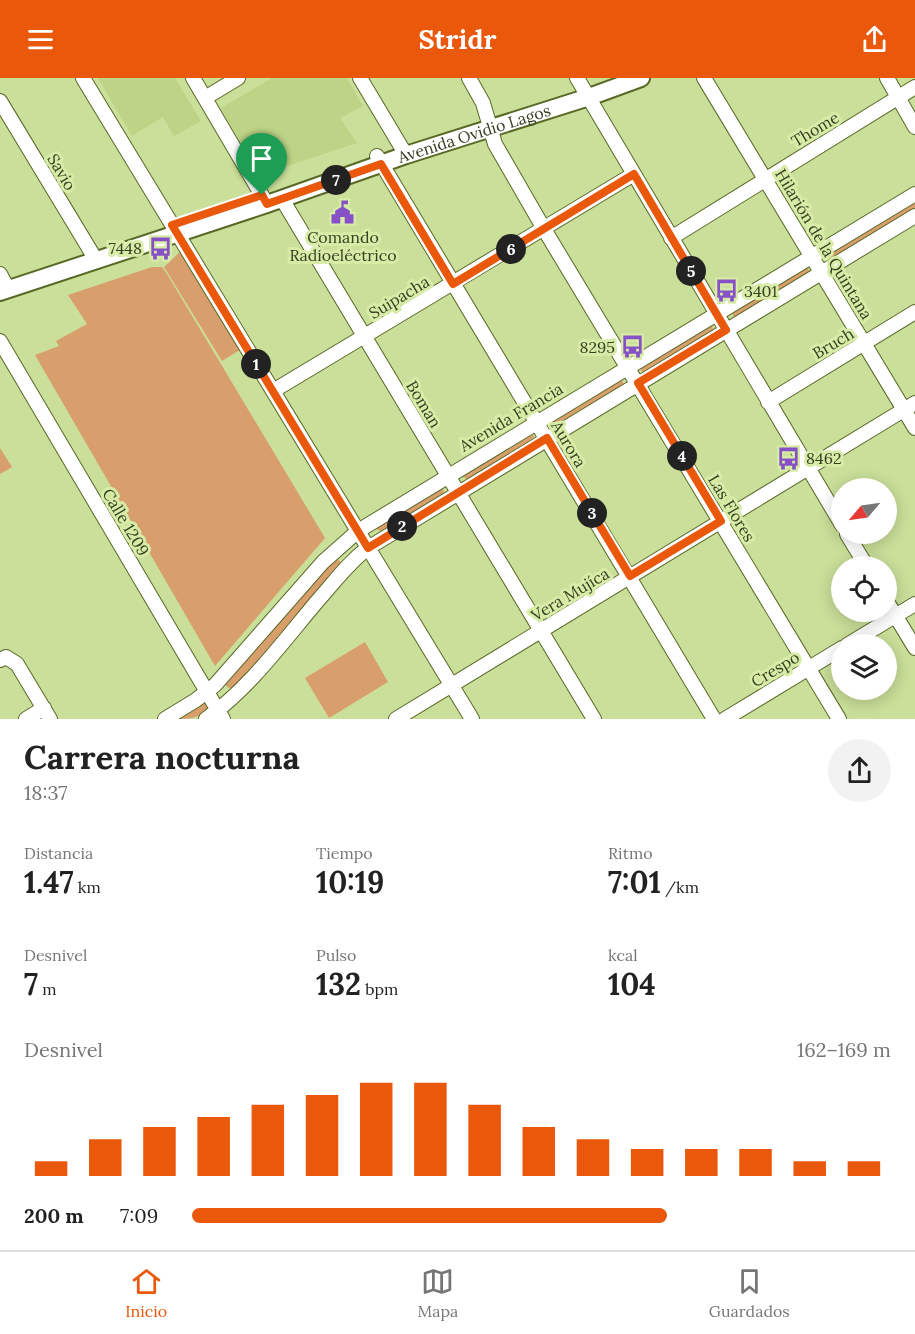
<!DOCTYPE html>
<html lang="es">
<meta charset="utf-8">
<style>
body{margin:0;font-family:Lora,serif;background:#f2f2f2;color:#222;height:100vh;display:flex;flex-direction:column;font-size:22px;white-space:nowrap}
*{box-sizing:border-box;margin:0}
p{font-size:20px;color:#767676}
.icon{flex:none;width:33px;height:33px;fill:none;stroke:currentColor;stroke-width:2;stroke-linecap:round;stroke-linejoin:round}
.map{position:relative;height:641px;overflow:hidden}
.details{display:flex;flex-direction:column;background:#fff;flex:1}
.details>*{flex:none}
.needle{width:39px;rotate:241deg}
.buttons{position:absolute;left:831px;top:400px;display:grid;gap:12px}
.buttons a{display:grid;place-items:center;width:66px;height:66px;border-radius:50%;background:#fff;box-shadow:0 3px 15px #0003;font-size:30px}
.pin{position:absolute;display:grid;place-items:center;width:51px;height:51px;color:#fff;margin:-62px -26px;border-radius:50% 50% 50% 0;rotate:-45deg;box-shadow:0 0 6px #0007}
.pin .icon{rotate:45deg}
.km{position:absolute;width:30px;height:30px;margin:-15px;border-radius:50%;background:#222;color:#fff;font-size:16px;line-height:30px;text-align:center}
.round{display:grid;place-items:center;flex:none;width:63px;height:63px;border-radius:32px;background:#f2f2f2}
.head{display:flex;align-items:center;justify-content:space-between;height:102px;padding:0 24px}
h1{font-size:33px;font-weight:700;line-height:45px}
.stats{display:grid;grid-template-columns:repeat(3,1fr);gap:9px;height:102px;padding:6px 24px}
.stats div{display:grid;align-content:center}
.stats b{font-size:30px;font-weight:700}
.stats small{font-size:16px;font-weight:400}
.stats p{font-size:16px}
.chart{height:168px;padding:12px 24px}
.chart p{display:flex;justify-content:space-between}
.chart svg{width:100%;height:108px;margin-top:6px;stroke:#ea580c;stroke-width:6}
ul{padding:0 24px;list-style:none;font-size:20px}
li{display:grid;grid-template-columns:96px 72px 1fr;align-items:center;height:45px}
li i{height:15px;border-radius:8px;background:#ea580c}
header{display:flex;justify-content:space-between;align-items:center;height:78px;padding:0 24px;background:#ea580c;color:#fff;font-size:27px;font-weight:700}
.dock{display:flex;justify-content:space-around;align-items:center;height:84px;border-top:2px solid #e0e0e0;background:#fff;font-size:16px;color:#767676}
.dock a{display:grid;justify-items:center;gap:3px}
.dock .current{color:#ea580c}
.map>svg:first-child{display:block}
</style>
<header><svg class="icon" aria-label="menu" viewBox="0 0 24 24"><path d="M4 6h16M4 12h16M4 18h16"/></svg>Stridr<svg class="icon" aria-label="share" viewBox="0 0 24 24"><path d="M12 15V3M7 8l5-5 5 5M5 13v7h14v-7"/></svg></header>
<div class="map">
<svg width="915" height="641" viewBox="0 0 915 641">
<rect width="100%" height="100%" fill="#cadf99"/>
<path fill="#bdd486" d="M 98,0 L 175,0 L 201,43 L 174,58 L 163,39 L 132,58 Z
M 272,0 L 347,0 L 363,28 L 340,40 L 357,65 L 260,97 L 221,30 Z"/>
<path fill="#d89e6b" d="M 915,121 L 915,135 L 832,182 L 829,181 L 828,175 Z
M 180,174 L 186,176 L 243,270 L 222,283 L 164,189 Z
M 803,188 L 808,190 L 810,195 L 736,239 L 733,238 L 732,232 Z
M 152,189 L 162,189 L 167,196 L 325,460 L 215,588 L 35,277 L 59,268 L 56,263 L 87,246 L 68,217 Z
M 707,246 L 712,248 L 714,253 L 645,295 L 642,294 L 640,288 Z
M 617,300 L 622,302 L 624,307 L 555,348 L 551,344 Z
M 530,355 L 534,358 L 533,363 L 469,402 L 461,398 Z
M 0,370 L 12,389 L 0,396 Z
M 439,408 L 443,410 L 444,417 L 384,454 L 378,452 L 376,450 Z
M 334,480 L 340,483 L 341,487 L 283,556 L 234,611 L 227,609 L 225,605 Z
M 365,564 L 388,604 L 329,640 L 305,600 Z
M 206,623 L 210,630 C 201,641 187,641 172,641 Z"/>
<g fill="none" stroke-linecap="round" stroke-linejoin="round">
<defs>
<path id="minor" d="M 83,0 L 472,641
M 193,0 L 267,126
M 360,0 L 406,77
M 469,0 L 483,25 L 495,66 L 544,151 L 839,641
M 577,0 L 842,447
M 704,0 L 915,350
M 887,0 L 915,49
M 205,20 L 238,0
M 0,23 L 96,182
M 377,78 L 714,641
M 282,121 L 594,641
M 671,160 L 915,9
M 0,196 L 8,211
M 0,263 L 223,641
M 273,313 L 634,96
M 768,324 L 915,234
M 847,456 L 867,489
M 886,522 L 915,570
M 847,567 L 915,526
M 0,582 L 6,579 L 17,586 L 50,641
M 26,641 L 44,630
M 165,641 L 196,622 L 215,607 L 323,484 L 358,453 L 915,116
M 206,641 C 251,609 284,562 320,520 C 336,502 349,484 368,470 L 915,138
M 396,641 L 915,325
M 725,641 L 842,570"/>
<g id="major">
<path id="s1" d="M 0,214 L 267,126 L 406,77 L 589,19 L 641,0"/>
</g>
</defs>
<use href="#minor" stroke="#586926" stroke-width="16"/>
<use href="#major" stroke="#586926" stroke-width="20"/>
<use href="#minor" stroke="#fff" stroke-width="14"/>
<use href="#major" stroke="#fff" stroke-width="16"/>
</g>
<g fill="none" stroke-linecap="round" stroke-linejoin="round">
<defs>
<path id="route" d="M 381,86 L 453,206 L 634,96 L 726,252 L 638,305 L 721,443 L 630,498 L 547,360 L 368,470 L 172,147 L 262,117 L 267,126 Z"/>
</defs>
<use href="#route" stroke="#fff" stroke-width="12"/>
<use href="#route" stroke="#ea580c" stroke-width="8"/>
</g>
<defs>
<symbol id="civic-bare" viewBox="-9 -9 18 18"><path d="M-.6-6.5H3V-4.5H.6V-3L4-1V1h2V6H-6V1h2V-1L-.6-3ZM-1.2 2.5V6h2.4V2.5Z" fill="#8750c7" stroke="#d7eca6" stroke-width="2.5" paint-order="stroke"/></symbol>
<symbol id="bus-bare" viewBox="-9 -9 18 18"><path d="M-5-6H5V4H4V6H2V4H-2V6H-4V4H-5ZM-3.5-4V0h7V-4ZM-3.5 1.2v1.5H-2V1.2ZM2 1.2v1.5H3.5V1.2Z" fill="#8750c7" stroke="#d7eca6" stroke-width="2.5" paint-order="stroke"/></symbol>
</defs>
<g fill-rule="evenodd">
<use href="#civic-bare" x="326" y="118" width="33" height="33"/>
<use href="#bus-bare" x="144" y="154" width="33" height="33"/>
<use href="#bus-bare" x="710" y="196" width="33" height="33"/>
<use href="#bus-bare" x="616" y="252" width="33" height="33"/>
<use href="#bus-bare" x="772" y="364" width="33" height="33"/>
</g>
<g text-anchor="middle" dominant-baseline="central" stroke-width="6" stroke-linejoin="round" paint-order="stroke">
<g font-size="16" fill="#373f23" stroke="#d7eca6">
<text transform="translate(815 51) rotate(-31)">Thome</text>
<text stroke="none"><textPath href="#s1" startOffset="500">Avenida Ovidio Lagos</textPath></text>
<text transform="translate(62 94) rotate(59)">Savio</text>
<text transform="translate(824 166) rotate(59)">Hilarión de la Quintana</text>
<text transform="translate(399 219) rotate(-31)">Suipacha</text>
<text transform="translate(833 265) rotate(-31)">Bruch</text>
<text transform="translate(424 326) rotate(59)">Boman</text>
<text transform="translate(511 339) rotate(-31)">Avenida Francia</text>
<text transform="translate(569 366) rotate(59)">Aurora</text>
<text transform="translate(732 430) rotate(59)">Las Flores</text>
<text transform="translate(126 444) rotate(59)">Calle 1209</text>
<text transform="translate(570 516) rotate(-31)">Vera Mujíca</text>
<text transform="translate(775 591) rotate(-31)">Crespo</text>
</g>
<g font-size="16" fill="#373f23" stroke="#d7eca6" text-anchor="end">
<text x="343" y="159" text-anchor="middle">Comando<tspan x="343" dy="18">Radioeléctrico</tspan></text>
<text x="142" y="170">7448</text>
<text x="744" y="213" text-anchor="start">3401</text>
<text x="615" y="269">8295</text>
<text x="806" y="380" text-anchor="start">8462</text>
</g>
</g>
</svg>
<div class="buttons">
<a><svg class="needle" viewBox="-14 -14 28 28"><path d="M0-13l5 13h-10z" fill="#e53935"/><path d="M0 13l5-13h-10z" fill="#767676"/></svg></a>
<a><svg class="icon" aria-label="locate" viewBox="0 0 24 24"><circle cx="12" cy="12" r="6"/><path d="M12 2v4M12 18v4M2 12h4M18 12h4"/></svg></a>
<a><svg class="icon" aria-label="layers" viewBox="0 0 24 24"><path d="M12 4l9 5-9 5-9-5zM3 14l9 5 9-5"/></svg></a>
</div>
<div class="pin" style="left:262px;top:117px;background:#1e9e55"><svg class="icon" aria-label="arrive" viewBox="0 0 24 24"><path d="M6 21V4h12l-3 4 3 4H6"/></svg></div>
<b class="km" style="left:256px;top:286px">1</b>
<b class="km" style="left:402px;top:448px">2</b>
<b class="km" style="left:592px;top:435px">3</b>
<b class="km" style="left:682px;top:378px">4</b>
<b class="km" style="left:691px;top:193px">5</b>
<b class="km" style="left:511px;top:171px">6</b>
<b class="km" style="left:336px;top:102px">7</b>
</div>
<section class="details">
<div class="head"><div><h1>Carrera nocturna</h1><p>18:37</p></div><a class="round"><svg class="icon" aria-label="share" viewBox="0 0 24 24"><path d="M12 15V3M7 8l5-5 5 5M5 13v7h14v-7"/></svg></a></div>
<div class="stats">
<div><p>Distancia</p><b>1.47<small> km</small></b></div>
<div><p>Tiempo</p><b>10:19</b></div>
<div><p>Ritmo</p><b>7:01<small> /km</small></b></div>
</div>
<div class="stats">
<div><p>Desnivel</p><b>7<small> m</small></b></div>
<div><p>Pulso</p><b>132<small> bpm</small></b></div>
<div><p>kcal</p><b>104</b></div>
</div>
<div class="chart"><p><span>Desnivel</span>162–169 m</p>
<svg viewBox="0 0 160 44" preserveAspectRatio="none"><path d="M5 44V38M15 44V29M25 44V24M35 44V20M45 44V15M55 44V11M65 44V6M75 44V6M85 44V15M95 44V24M105 44V29M115 44V33M125 44V33M135 44V33M145 44V38M155 44V38"/></svg>
</div>
<ul>
<li><b>200 m</b>7:09<i style="width:68%"></i></li>
</ul>
</section>
<nav class="dock">
<a class="current"><svg class="icon" aria-label="home" viewBox="0 0 24 24"><path d="M3 11l9-7 9 7M6 9v11h12V9"/></svg>Inicio</a>
<a><svg class="icon" aria-label="map" viewBox="0 0 24 24"><path d="M3 6l6-2 6 2 6-2v14l-6 2-6-2-6 2zM9 4v14M15 6v14"/></svg>Mapa</a>
<a><svg class="icon" aria-label="saved" viewBox="0 0 24 24"><path d="M7 4h10v16l-5-4-5 4z"/></svg>Guardados</a>
</nav>
